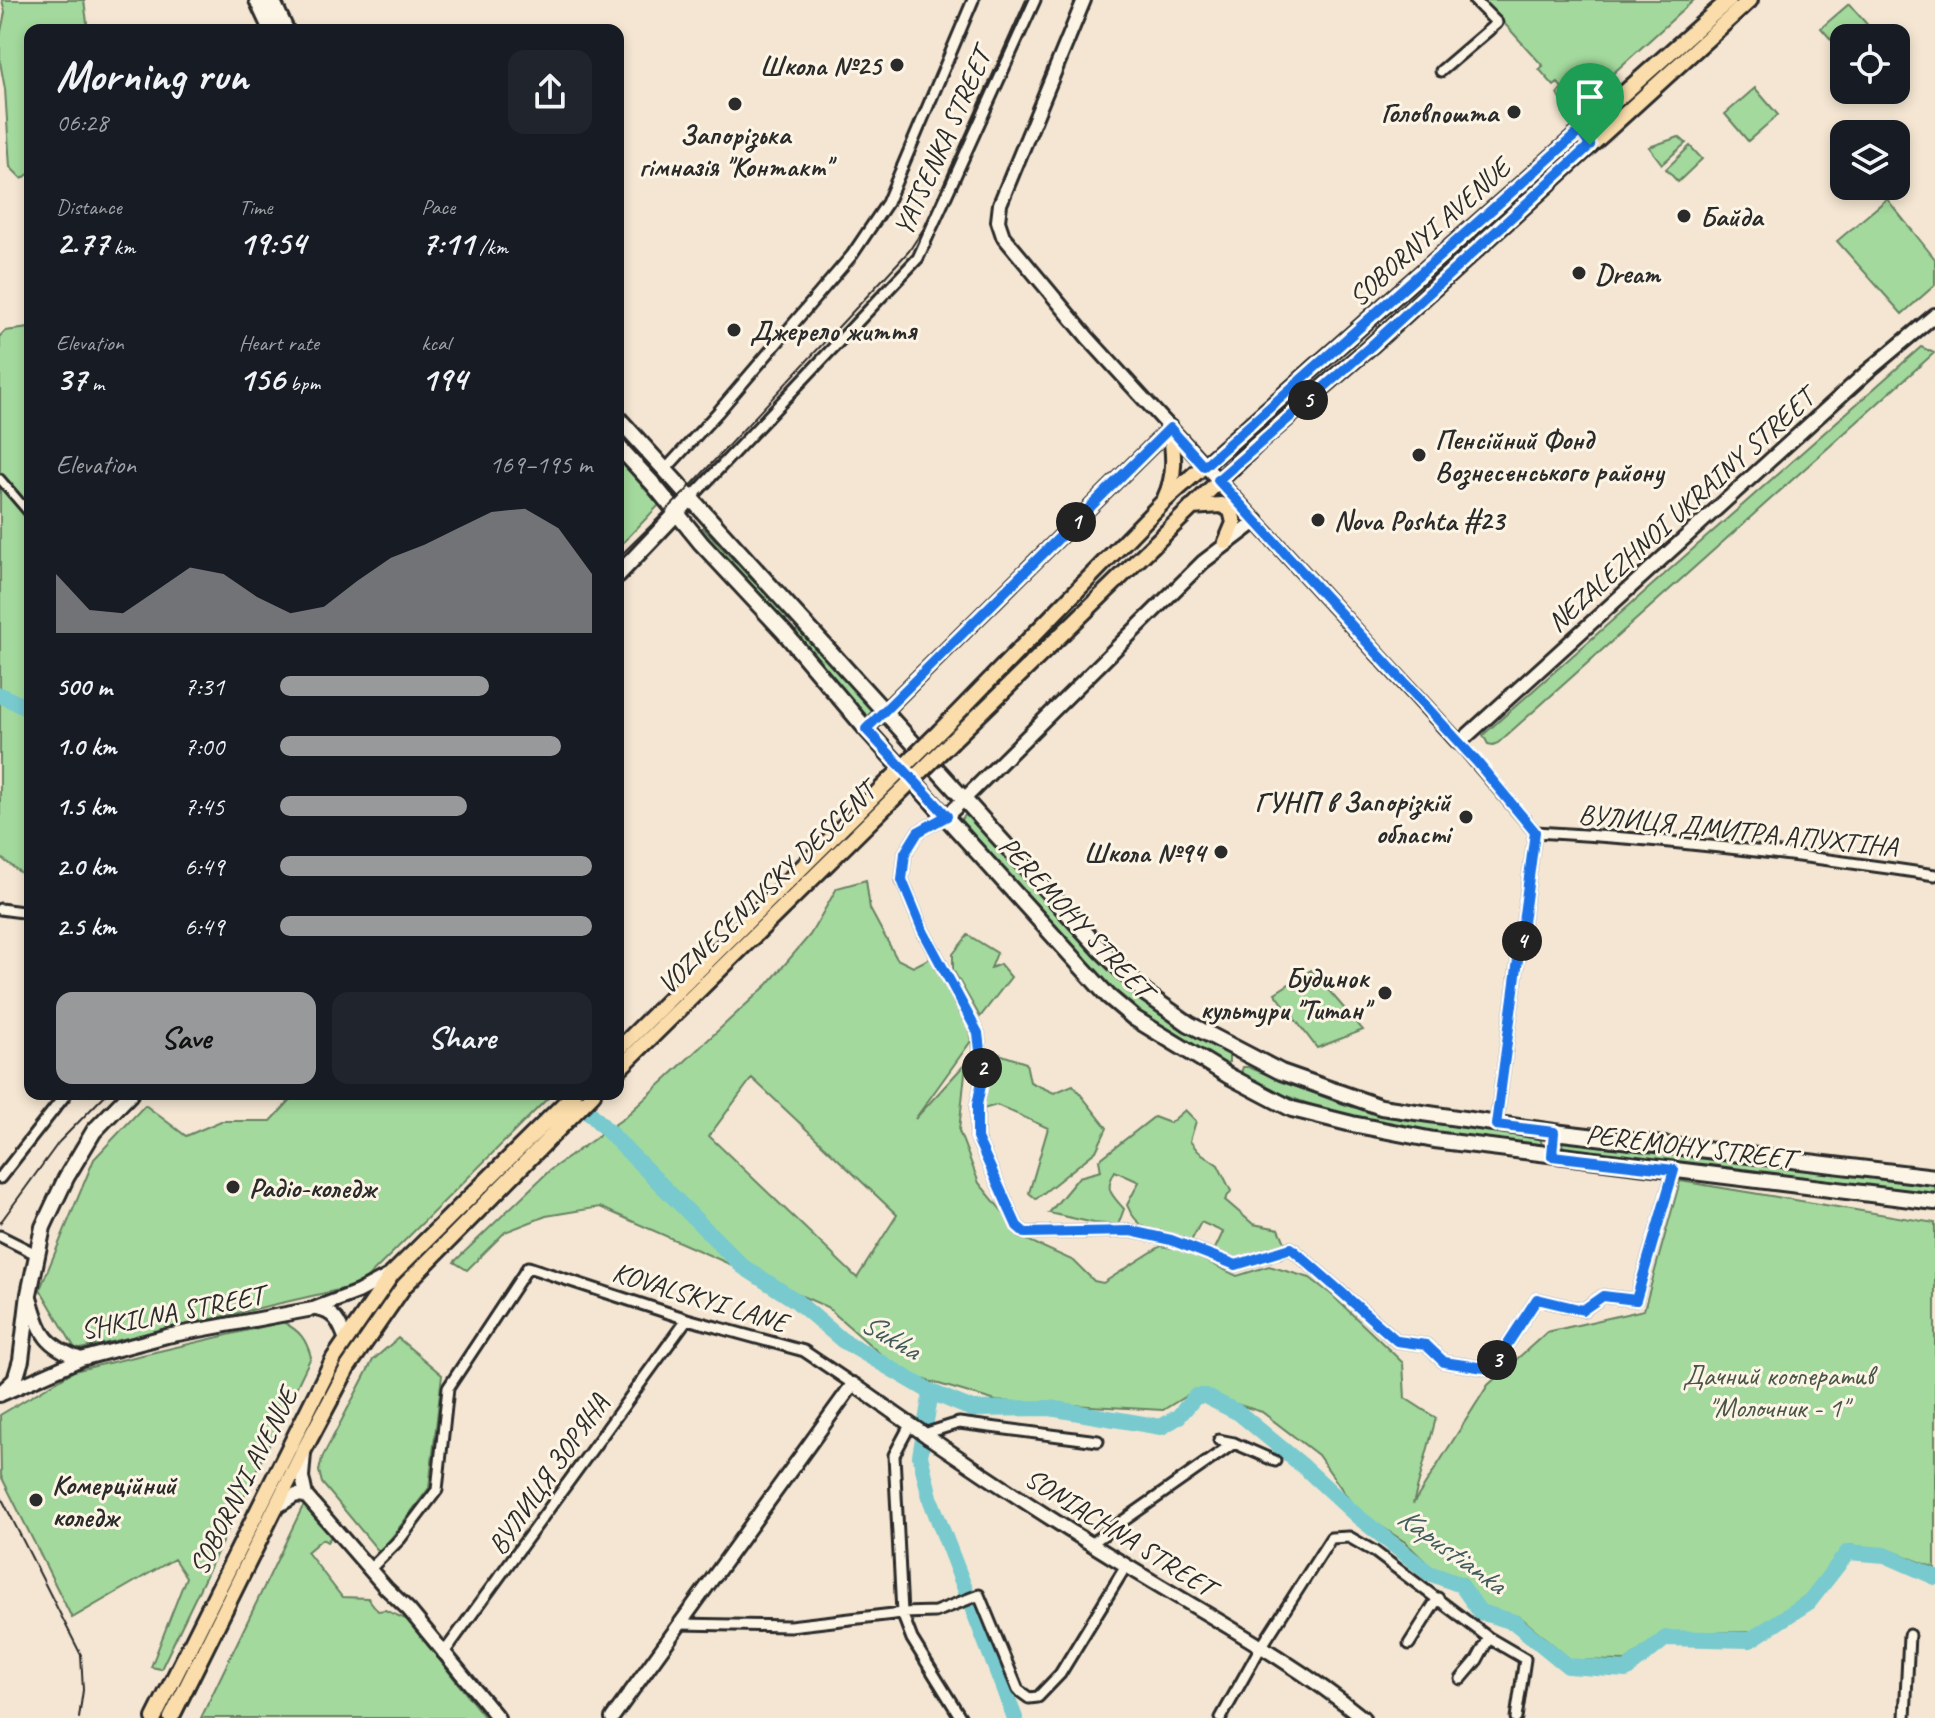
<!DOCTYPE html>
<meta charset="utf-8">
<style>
body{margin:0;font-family:Caveat,sans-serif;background:#20242c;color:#f1f3f6;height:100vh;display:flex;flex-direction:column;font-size:30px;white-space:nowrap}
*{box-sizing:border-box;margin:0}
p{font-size:26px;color:#9ea1a6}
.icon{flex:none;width:44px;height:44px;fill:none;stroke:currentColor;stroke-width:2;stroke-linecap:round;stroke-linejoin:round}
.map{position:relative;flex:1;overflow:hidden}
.sheet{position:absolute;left:24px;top:24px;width:600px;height:1076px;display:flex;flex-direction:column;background:#171b24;border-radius:16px;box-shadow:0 4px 12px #0003}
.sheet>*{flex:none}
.controls{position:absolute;left:1830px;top:24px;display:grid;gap:16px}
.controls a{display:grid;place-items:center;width:80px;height:80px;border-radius:16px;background:#171b24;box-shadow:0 4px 12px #0003;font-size:40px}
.pin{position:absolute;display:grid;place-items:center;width:68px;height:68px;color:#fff;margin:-82px -34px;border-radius:50% 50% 50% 0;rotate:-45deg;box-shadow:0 0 8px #0007}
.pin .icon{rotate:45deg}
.km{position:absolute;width:40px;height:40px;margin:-20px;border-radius:50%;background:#222;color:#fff;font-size:22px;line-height:40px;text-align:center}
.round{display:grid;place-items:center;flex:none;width:84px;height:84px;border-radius:16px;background:#20242c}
.headline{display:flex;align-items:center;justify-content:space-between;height:136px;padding:0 32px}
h1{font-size:44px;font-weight:700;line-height:60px}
.metrics{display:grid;grid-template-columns:repeat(3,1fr);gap:12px;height:136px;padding:8px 32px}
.metrics div{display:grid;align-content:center}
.metrics b{font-size:34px;font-weight:700}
.metrics small{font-size:22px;font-weight:400}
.metrics p{font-size:22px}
.chart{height:224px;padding:16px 32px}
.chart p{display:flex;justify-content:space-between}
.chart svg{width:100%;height:144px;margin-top:8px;fill:#98999b;opacity:.7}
.button{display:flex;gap:16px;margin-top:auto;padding:16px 32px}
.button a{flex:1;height:92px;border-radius:16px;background:#98999b;color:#111;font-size:32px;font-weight:700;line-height:92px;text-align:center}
.button a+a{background:#20242c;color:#f1f3f6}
ul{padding:0 32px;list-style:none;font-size:26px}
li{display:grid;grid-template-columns:128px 96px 1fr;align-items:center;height:60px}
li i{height:20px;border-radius:10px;background:#98999b}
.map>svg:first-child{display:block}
</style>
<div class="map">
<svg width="1935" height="1718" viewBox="0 0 1935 1718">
<rect width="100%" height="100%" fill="#f4e6d2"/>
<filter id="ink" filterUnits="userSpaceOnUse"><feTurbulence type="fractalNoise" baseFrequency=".0125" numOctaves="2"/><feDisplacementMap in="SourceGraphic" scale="16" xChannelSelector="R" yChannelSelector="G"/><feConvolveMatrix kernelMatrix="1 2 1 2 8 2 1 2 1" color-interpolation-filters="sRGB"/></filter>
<g filter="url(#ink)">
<path fill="#a3d99c" stroke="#678264" stroke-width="2" fill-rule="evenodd" d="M 2,0 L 84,0 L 88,30 L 30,30 L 30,173 L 22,179 L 10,167 L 5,89 L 0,62 L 0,36 L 5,12 Z
M 1483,0 L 1694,0 L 1577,106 L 1570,98 L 1564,103 L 1557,94 L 1562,88 L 1558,83 L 1554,86 L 1539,69 L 1543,66 Z
M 1849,4 L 1871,29 L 1861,38 L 1844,38 L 1843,53 L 1821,28 Z
M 1755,88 L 1778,115 L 1748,141 L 1725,114 Z
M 1679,137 L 1686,143 L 1662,164 L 1649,147 Z
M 1690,146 L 1702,159 L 1678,182 L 1666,169 Z
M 1887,199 L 1935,259 L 1935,285 L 1902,314 L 1837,241 Z
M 30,328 L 30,880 L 0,857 L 0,336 L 5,331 Z
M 1921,347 L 1934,353 L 1498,743 L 1493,745 L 1488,744 L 1483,735 Z
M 618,458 L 659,505 L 618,548 Z
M 699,528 L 703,528 L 755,583 L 773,592 L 790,618 L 784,620 L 779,618 L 697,529 Z
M 799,626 L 875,711 L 872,717 L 867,718 L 862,714 L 794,636 Z
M 968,813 C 1025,876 1079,948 1146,1001 C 1172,1022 1201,1038 1229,1055 L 1229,1062 L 1222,1065 L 1176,1039 L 1130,1006 L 1097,976 L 959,821 Z
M 866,880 L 870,909 L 897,959 L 913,967 L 932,957 L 970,1029 L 971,1041 L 915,1119 L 966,1063 L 959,1131 L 979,1183 L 1025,1239 L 1074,1261 L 1094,1281 L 1103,1283 L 1161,1246 L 1184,1250 L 1237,1276 L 1269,1266 L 1310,1278 L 1331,1294 L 1403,1363 L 1405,1398 L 1436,1418 L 1413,1504 L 1488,1385 L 1547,1332 L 1644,1310 L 1680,1181 L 1935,1223 L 1935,1568 L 1887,1549 L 1847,1545 L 1808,1594 L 1755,1632 L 1662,1633 L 1626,1661 L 1571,1660 L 1520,1617 L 1482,1606 L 1465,1579 L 1431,1567 L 1405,1542 L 1357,1511 L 1318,1455 L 1262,1412 L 1194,1391 L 1163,1410 L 996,1401 L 902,1373 L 827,1307 L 600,1207 L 546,1216 L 505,1232 L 467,1270 L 454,1262 L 550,1170 L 624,1118 L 768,984 L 810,935 L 837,888 ZM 752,1078 L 897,1215 L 857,1278 L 709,1136 Z
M 968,935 L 997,953 L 991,968 L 1000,964 L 1011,977 L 980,1017 L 953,970 L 953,954 Z
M 1311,970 L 1363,1030 L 1317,1048 L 1275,993 Z
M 999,1054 L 1026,1063 L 1030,1082 L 1054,1093 L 1073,1085 L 1107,1128 L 1096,1151 L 1036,1199 L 1029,1193 L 1048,1128 L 997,1105 L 983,1109 L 981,1095 Z
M 1243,1067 L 1248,1067 L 1342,1104 L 1379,1113 L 1540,1137 L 1542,1145 L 1538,1149 C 1437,1136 1336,1123 1243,1077 L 1241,1073 Z
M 296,1094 L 552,1094 L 360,1285 L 76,1350 L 40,1289 L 94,1159 L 145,1105 L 186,1136 L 221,1121 L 271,1121 Z
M 1185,1110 L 1196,1121 L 1190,1141 L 1198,1151 L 1218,1165 L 1231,1191 L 1225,1200 L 1253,1224 L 1279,1229 L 1288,1249 L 1261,1251 L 1237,1260 L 1214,1251 L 1223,1232 L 1201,1222 L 1190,1243 C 1163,1235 1138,1233 1127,1205 L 1139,1182 L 1115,1171 C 1104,1190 1111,1194 1124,1209 L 1118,1225 L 1094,1223 L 1049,1213 L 1079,1177 L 1101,1171 L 1099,1160 L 1154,1117 L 1170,1123 Z
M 1566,1140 L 1935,1184 L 1935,1201 L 1564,1150 L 1562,1143 Z
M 283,1322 C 300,1331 306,1339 311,1357 L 161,1669 L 151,1667 L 186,1577 L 174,1559 L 72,1618 L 1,1476 L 0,1415 L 74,1371 Z
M 398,1338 L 442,1375 L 429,1488 L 380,1553 L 322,1483 L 319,1471 L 322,1458 L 373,1360 Z
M 307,1503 L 333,1534 L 327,1542 L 322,1539 L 307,1552 L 342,1597 L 368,1598 L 378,1611 L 385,1610 L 408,1620 L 485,1718 L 201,1718 L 302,1508 Z"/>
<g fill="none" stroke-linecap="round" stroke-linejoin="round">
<path stroke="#78cacf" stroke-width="16" d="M 0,695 L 30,709
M 574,1097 L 742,1266 L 795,1300 L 842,1340 L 931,1392 L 920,1456 L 931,1501 L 1015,1718
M 931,1392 L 972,1409 L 1050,1408 L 1161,1427 L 1178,1417 L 1196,1396 L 1205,1396 L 1239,1413 L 1304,1467 L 1357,1516 L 1429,1573 L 1461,1585 L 1480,1612 L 1514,1622 L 1568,1666 L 1626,1670 L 1666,1638 L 1750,1640 L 1809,1602 L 1848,1552 L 1885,1555 L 1935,1577"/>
<defs>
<path id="pedestrian" d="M 0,479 L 30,514"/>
<path id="minor" d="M 1441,71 L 1497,23 L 1474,0
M 665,470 L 718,412 L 852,255 L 887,203 L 973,0
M 692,497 L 918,258 L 1035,0
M 1459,743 L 1535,832 L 1496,1125
M 947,816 L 918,832 L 905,853 L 902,880 L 923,931 L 978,1033 L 983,1076 L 977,1105 L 977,1138 L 1017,1226 L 1025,1233 L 1131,1231 L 1171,1240 L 1236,1265 L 1291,1248 L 1397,1341 L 1426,1345 L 1444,1362 L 1491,1369 L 1537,1299 L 1583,1310 L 1603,1296 L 1636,1300 L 1674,1170
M 1535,832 C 1670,839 1802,855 1935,875
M 0,909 L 30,913
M 0,1178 L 66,1094
M 0,1236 L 36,1254
M 927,1438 L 930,1432 L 959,1423 L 1098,1441
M 1219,1440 L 1234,1443 L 1275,1461
M 1095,1547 L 1096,1540 L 1234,1443
M 371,1568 L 400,1539 L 437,1490 L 448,1388 L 528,1267 L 687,1319 L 804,1351 L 853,1384
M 679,1624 L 790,1626 L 902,1613 L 894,1455 L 910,1425
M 1409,1644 L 1438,1598
M 443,1654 L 687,1319
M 1461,1679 L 1477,1660 L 1489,1638
M 961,1718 L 912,1639 L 902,1613 L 935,1612 L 979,1595 L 1018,1690 L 1029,1698 L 1038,1697 L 1060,1674 L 1126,1566
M 1221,1718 L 1258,1652 L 1331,1538 L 1349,1537 L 1375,1552 L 1489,1638 L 1525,1659 L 1516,1718
M 1905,1718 L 1909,1635"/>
<path id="tertiary" d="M 1084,0 L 1000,204 L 998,221 L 1003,236 L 1088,338 L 1459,743 L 1867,372 L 1935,315
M 866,729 L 1170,428
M 947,816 L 1203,562 L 1257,521
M 29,1295 C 41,1332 41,1344 81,1359
M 316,1309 C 335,1311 340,1324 346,1340
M 4,1393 L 81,1359 L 167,1336 L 313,1309 L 358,1292 L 392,1274
M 304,1453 L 302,1477 L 306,1496 L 386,1588 L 409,1610 L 498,1718
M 275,1508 L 296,1495 L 306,1496
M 612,1718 L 853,1384 C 941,1447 1030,1507 1122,1563 C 1203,1613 1289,1658 1363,1718"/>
<path id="secondary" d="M 257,0 L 271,30
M 272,0 L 286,30
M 618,418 L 1100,949 L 1145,993 L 1189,1024 L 1281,1072 L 1381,1107 L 1554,1132 L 1935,1177
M 618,446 L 654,485 L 701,543 L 784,632 L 866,729 L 1108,996 L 1134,1018 L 1229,1076 L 1292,1109 L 1352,1124 L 1434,1140 L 1935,1202
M 618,575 L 692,497
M 0,1394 L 15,1380 L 21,1360 L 29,1294 L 43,1227 L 66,1178 L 94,1131 L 130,1094"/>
<path id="primary" d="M 1165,498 C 1176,475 1174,454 1170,428
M 1191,507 L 1221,505 L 1231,510 L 1234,523 L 1226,542
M 940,731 L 1163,502 L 1729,0
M 952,741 L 1256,445 L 1371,346 L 1750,0
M 618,1050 L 880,790
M 618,1070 L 891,801
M 154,1718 L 334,1358 L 392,1274 L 574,1094
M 171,1718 L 305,1448 L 348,1367 L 404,1286 L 593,1094"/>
</defs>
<use href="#pedestrian" stroke="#2b2b2b" stroke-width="13"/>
<use href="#minor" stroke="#2b2b2b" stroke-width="15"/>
<use href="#tertiary" stroke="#2b2b2b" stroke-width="18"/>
<use href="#secondary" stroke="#2b2b2b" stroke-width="20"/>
<use href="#primary" stroke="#2b2b2b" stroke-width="20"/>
<use href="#pedestrian" stroke="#fcf5e5" stroke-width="7"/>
<use href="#minor" stroke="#fcf5e5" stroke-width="9"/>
<use href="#tertiary" stroke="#fcf5e5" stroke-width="12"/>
<use href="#secondary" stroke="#fcf5e5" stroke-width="14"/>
<use href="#primary" stroke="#fbddab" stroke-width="14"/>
<path stroke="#2b2b2b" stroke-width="2" d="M 618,558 L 686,491 L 909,251 L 924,228 L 1026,0
M 0,1223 L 59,1142 L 106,1094
M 0,1495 L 81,1655 L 83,1690 L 79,1718"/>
<defs>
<path id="primary-bridge" d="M 880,790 L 940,731
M 891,801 L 952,741"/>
</defs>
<use href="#primary-bridge" stroke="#2b2b2b" stroke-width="20" stroke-linecap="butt"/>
<use href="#primary-bridge" stroke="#fbddab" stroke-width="14"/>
</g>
</g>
<g fill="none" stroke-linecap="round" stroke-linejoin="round" filter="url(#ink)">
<defs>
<path id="route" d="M 1580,131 L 1590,145 L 1587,148 L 1371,346 L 1218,480 L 1477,762 L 1535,832 L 1496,1125 L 1554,1132 L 1552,1156 L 1674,1170 L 1636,1300 L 1603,1296 L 1583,1310 L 1537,1299 L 1491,1369 L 1444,1362 L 1426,1345 L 1397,1341 L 1291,1248 L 1236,1265 L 1171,1240 L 1131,1231 L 1025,1233 L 1017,1226 L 977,1138 L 977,1105 L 983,1076 L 978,1033 L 923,931 L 902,880 L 905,853 L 918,832 L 947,816 L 866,729 L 1170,428 L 1204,466 Z"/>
</defs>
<use href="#route" stroke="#fff" stroke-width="16"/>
<use href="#route" stroke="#1a73e8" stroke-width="10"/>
</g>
<g fill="#2b2b2b" stroke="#fcf5e5" stroke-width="3">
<circle cx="897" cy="65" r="8"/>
<circle cx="735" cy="104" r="8"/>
<circle cx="1514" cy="112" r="8"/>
<circle cx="1684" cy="216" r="8"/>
<circle cx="1579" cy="273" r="8"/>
<circle cx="734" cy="330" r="8"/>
<circle cx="1419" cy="455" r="8"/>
<circle cx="1318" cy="520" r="8"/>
<circle cx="1466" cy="817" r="8"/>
<circle cx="1221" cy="852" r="8"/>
<circle cx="1385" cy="993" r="8"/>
<circle cx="233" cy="1187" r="8"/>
<circle cx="36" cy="1500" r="8"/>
</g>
<g text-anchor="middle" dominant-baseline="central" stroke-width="6" stroke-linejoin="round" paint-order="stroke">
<g font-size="28" font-weight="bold" fill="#2b2b2b" stroke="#fcf5e5" text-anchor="start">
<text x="881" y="65" text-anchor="end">Школа №25</text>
<text x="1498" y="112" text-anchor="end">Головпошта</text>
<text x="735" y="134" text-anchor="middle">Запорізька<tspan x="735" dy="32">гімназія "Контакт"</tspan></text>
<text x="1700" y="216">Байда</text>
<text x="1595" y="273">Dream</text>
<text x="750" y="330">Джерело життя</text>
<text x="1435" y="439">Пенсійний Фонд<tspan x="1435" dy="32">Вознесенського району</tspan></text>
<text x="1334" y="520">Nova Poshta #23</text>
<text x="1450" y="801" text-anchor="end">ГУНП в Запорізкій<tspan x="1450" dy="32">області</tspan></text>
<text x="1205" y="852" text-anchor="end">Школа №94</text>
<text x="1369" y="977" text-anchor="end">Будинок<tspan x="1369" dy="32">культури "Титан"</tspan></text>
<text x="249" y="1187">Радіо-коледж</text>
<text x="52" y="1484">Комерційний<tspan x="52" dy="32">коледж</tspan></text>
</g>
<g font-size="28" fill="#2b2b2b" stroke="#fcf5e5">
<text transform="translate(942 142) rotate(-66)">YATSENKA STREET</text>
<text transform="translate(1429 232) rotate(-42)">SOBORNYI AVENUE</text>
<text transform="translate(1680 510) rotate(-42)">NEZALEZHNOI UKRAINY STREET</text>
<text transform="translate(1738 830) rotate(6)">ВУЛИЦЯ ДМИТРА АПУХТІНА</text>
<text transform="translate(766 888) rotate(-44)">VOZNESENIVSKY DESCENT</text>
<text transform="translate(1076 917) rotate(47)">PEREMOHY STREET</text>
<text transform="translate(1690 1146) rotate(7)">PEREMOHY STREET</text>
<text transform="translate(700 1297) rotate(17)">KOVALSKYI LANE</text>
<text transform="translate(172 1312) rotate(-11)">SHKILNA STREET</text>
<text transform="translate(548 1474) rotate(-55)">ВУЛИЦЯ ЗОРЯНА</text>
<text transform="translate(243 1481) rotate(-63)">SOBORNYI AVENUE</text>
<text transform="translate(1120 1532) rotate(32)">SONIACHNA STREET</text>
</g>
<g font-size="28" fill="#495647" stroke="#fcf5e5">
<text x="1778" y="1375">Дачний кооператив<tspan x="1778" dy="32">"Молочник - 1"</tspan></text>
</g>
<g font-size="30" font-style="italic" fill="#425b5c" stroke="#fcf5e5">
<text transform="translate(891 1336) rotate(31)">Sukha</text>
<text transform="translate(1452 1550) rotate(36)">Kapustianka</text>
</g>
</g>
</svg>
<div class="controls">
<a><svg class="icon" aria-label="locate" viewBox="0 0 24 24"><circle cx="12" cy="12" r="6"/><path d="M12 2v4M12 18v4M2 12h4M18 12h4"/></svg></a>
<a><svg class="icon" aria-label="layers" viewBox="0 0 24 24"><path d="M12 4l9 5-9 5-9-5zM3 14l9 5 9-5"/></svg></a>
</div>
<div class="pin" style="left:1590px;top:145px;background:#1e9e55"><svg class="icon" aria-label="arrive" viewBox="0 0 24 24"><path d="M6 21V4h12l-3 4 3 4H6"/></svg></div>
<b class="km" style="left:1076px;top:522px">1</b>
<b class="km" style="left:982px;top:1068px">2</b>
<b class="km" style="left:1497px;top:1360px">3</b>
<b class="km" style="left:1522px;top:941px">4</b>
<b class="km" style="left:1308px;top:400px">5</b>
<section class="sheet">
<div class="headline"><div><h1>Morning run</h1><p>06:28</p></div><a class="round"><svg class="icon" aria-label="share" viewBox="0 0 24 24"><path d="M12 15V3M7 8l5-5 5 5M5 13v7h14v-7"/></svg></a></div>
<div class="metrics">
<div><p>Distance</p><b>2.77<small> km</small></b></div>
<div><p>Time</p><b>19:54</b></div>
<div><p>Pace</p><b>7:11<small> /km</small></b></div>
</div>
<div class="metrics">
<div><p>Elevation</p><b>37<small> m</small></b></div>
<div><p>Heart rate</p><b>156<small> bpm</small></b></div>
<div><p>kcal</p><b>194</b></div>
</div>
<div class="chart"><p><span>Elevation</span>169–195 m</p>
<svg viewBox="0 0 160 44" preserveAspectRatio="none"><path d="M0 44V26L10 37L20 38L30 31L40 24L50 26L60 33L70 38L80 36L90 28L100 21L110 17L120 12L130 7L140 6L150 12L160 26V44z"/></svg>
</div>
<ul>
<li><b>500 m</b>7:31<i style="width:67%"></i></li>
<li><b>1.0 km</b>7:00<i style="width:90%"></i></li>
<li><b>1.5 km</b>7:45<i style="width:60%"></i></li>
<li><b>2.0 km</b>6:49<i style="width:100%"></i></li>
<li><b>2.5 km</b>6:49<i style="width:100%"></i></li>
</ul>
<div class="button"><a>Save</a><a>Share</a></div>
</section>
</div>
